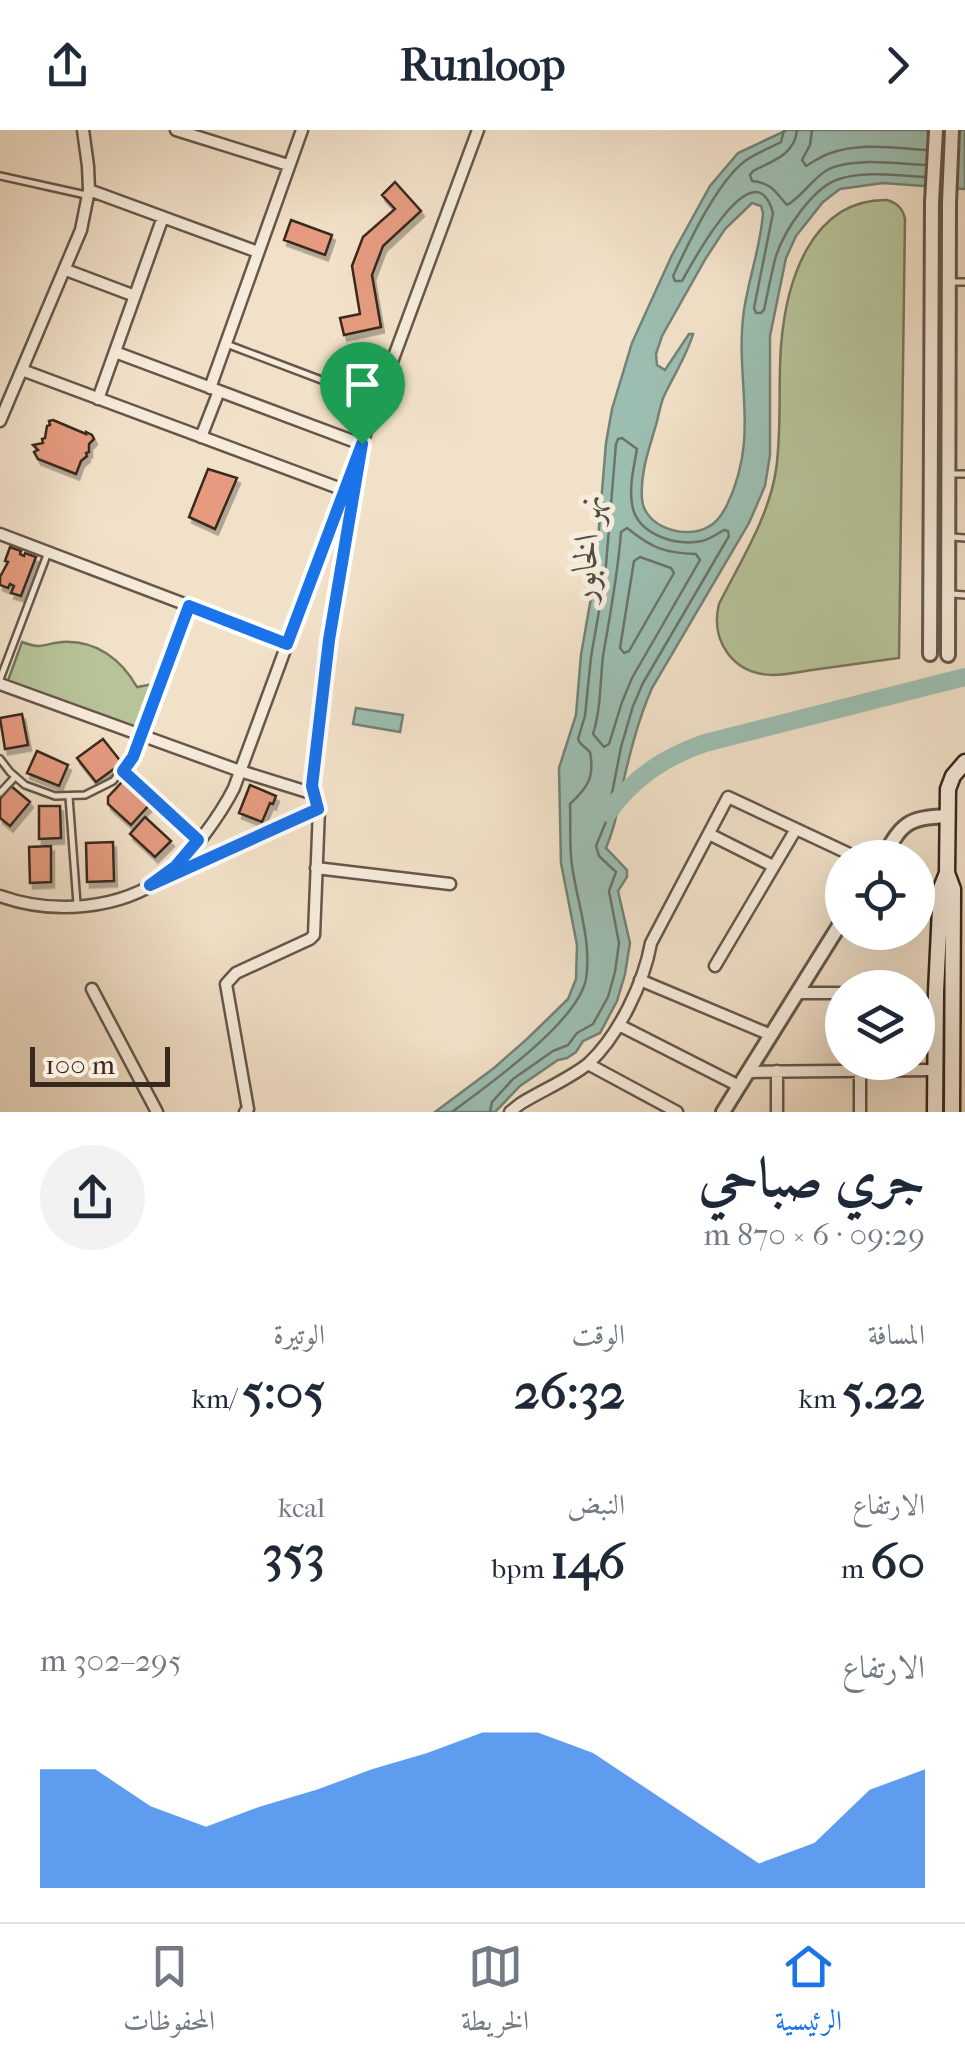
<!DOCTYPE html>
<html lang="ar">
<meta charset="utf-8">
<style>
body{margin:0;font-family:"IM FELL French Canon",Amiri,serif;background:#f2f2f3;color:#1f2937;direction:rtl;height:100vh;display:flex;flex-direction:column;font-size:38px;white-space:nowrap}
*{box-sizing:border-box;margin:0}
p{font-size:32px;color:#747a83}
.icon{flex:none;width:55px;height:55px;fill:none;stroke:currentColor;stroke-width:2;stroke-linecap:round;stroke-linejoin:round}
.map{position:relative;height:982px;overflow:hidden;direction:ltr}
.details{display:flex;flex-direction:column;background:#fff;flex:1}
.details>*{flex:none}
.buttons{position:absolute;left:825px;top:710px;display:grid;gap:20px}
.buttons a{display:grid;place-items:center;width:110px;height:110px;border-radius:50%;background:#fff;box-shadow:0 10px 40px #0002;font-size:50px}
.scale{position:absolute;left:30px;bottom:25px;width:140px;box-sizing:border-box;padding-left:10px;border:5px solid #38291f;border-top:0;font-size:28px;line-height:35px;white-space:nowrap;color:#38291f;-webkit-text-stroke:8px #f7ecdc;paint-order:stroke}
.pin{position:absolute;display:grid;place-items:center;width:85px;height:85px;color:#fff;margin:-102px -42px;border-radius:50% 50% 50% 0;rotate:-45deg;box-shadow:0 0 10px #0007}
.pin .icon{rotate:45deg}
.round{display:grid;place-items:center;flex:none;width:105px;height:105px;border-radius:52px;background:#f2f2f3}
.head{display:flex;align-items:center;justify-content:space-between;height:170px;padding:0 40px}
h1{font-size:55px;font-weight:800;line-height:75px}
.metrics{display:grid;grid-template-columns:repeat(3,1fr);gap:15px;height:170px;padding:10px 40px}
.metrics div{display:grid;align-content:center}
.metrics b{font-size:50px;font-weight:800}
.metrics small{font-size:28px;font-weight:400}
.metrics p{font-size:28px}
.chart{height:280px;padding:20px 40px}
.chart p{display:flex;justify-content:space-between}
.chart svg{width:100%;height:180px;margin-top:10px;fill:#1a73e8;opacity:.7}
header{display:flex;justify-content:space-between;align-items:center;height:130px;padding:0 40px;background:#fff;font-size:45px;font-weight:800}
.tab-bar{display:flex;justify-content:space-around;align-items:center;height:140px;border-top:2px solid #e0e1e3;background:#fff;font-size:28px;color:#747a83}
.tab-bar a{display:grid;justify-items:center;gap:5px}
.tab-bar .on{color:#1a73e8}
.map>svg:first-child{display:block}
</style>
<header><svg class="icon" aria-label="forward" viewBox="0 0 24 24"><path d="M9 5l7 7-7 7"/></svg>Runloop<svg class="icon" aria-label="share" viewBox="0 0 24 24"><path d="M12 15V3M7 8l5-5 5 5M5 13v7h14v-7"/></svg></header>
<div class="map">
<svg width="965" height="982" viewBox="0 0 965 982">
<defs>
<filter id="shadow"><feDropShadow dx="3" dy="5.5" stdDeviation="0" flood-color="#0004"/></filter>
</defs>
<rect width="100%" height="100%" fill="#f2e1c9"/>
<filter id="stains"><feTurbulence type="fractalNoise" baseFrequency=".002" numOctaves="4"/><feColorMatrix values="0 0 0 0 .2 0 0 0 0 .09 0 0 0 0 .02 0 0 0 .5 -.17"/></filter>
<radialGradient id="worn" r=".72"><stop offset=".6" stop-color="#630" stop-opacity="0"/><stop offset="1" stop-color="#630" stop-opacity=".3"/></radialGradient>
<path fill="#b7c399" stroke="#78765c" stroke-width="2.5" d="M 887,70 C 897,73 903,78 905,89 L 899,528 C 870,532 841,536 812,540 C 799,542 785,545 772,545 C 733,544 710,511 719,474 C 740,432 769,387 776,340 C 782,299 778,257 781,216 C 786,153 810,69 887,70 Z
M 22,512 C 44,520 41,514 62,512 C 96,510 121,529 137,557 L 153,554 L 138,600 L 7,553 Z"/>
<path fill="#9cbeb1" stroke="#748277" stroke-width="2.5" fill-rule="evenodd" d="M 787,0 L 965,0 L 965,59 L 883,53 L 840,59 L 823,72 L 796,106 L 786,128 L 770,206 L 770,325 L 765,356 L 749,393 L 652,558 C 638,590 630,623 622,657 C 617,681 616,694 606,718 L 627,740 L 627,747 L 618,761 L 630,813 L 625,844 L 617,871 L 600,903 L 583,911 L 576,922 L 567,928 L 558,930 L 520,956 L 495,982 L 435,982 L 494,938 L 527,909 L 568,869 L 576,849 L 577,815 L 561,733 L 559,638 L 576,585 L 581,525 L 595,445 L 606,313 L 612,279 L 632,213 L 672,125 L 710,56 L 738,23 ZM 752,73 L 761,76 L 763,83 C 761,115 749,147 744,180 C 734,250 761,304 727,375 C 723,383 717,393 708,397 C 685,410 644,397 642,369 C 640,343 649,319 656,295 C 659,285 660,275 664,266 C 674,245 687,225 693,204 L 689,204 L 665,240 L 657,235 L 656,224 L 662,206 L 706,128 L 725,99 Z
M 356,578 L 403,585 L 400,602 L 353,594 Z"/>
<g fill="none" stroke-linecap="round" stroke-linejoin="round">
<path stroke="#6a7468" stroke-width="2.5" d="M 784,0 L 781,12 C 770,18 756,23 745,31 C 717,52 688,114 673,146 L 675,151 L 682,151 C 692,133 755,15 773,83 L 754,178 L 756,183 L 761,183 L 764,180 C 768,162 771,144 776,126 C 784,101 813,57 839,49 C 867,40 896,46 925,47
M 797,0 C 795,25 772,31 753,41 L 750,45 L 752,51 C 772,53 775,62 787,75 C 802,67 812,48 829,39 C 854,27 899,34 925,35
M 812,0 L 810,15 L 802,30 L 806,36 C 813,32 820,27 828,24 C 859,12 894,18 926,20
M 627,398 C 652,418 664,423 696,424 L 700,430 L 632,548 L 622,572 L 609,614 L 604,617 L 593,604 C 601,579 600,552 603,526 C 610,485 618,444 621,402 Z
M 640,427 L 671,438 L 674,443 L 629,521 L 624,523 L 620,518 L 634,431 Z
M 452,982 C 488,955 578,892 586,849 C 592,810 577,773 572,735 C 569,715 571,694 570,674 C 587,658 595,648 590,622 L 580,613 L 578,609 L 585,586 L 591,527 L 605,447 L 616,314 L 618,309 L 622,308 L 637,319 C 634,336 629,357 632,374 C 636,404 676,417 702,411 C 710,409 717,404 724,400 L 728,401 L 729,406 L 643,553 L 633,576 L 621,617 L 607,689 L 596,716 L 599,726 L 616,742 L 609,761 L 619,813 L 615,842 L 608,867 L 593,894 L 577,903 L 568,915 L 553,921 L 513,949 L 492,972 L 490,982"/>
<path stroke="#9cbeb1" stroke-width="18" d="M 608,683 C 633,648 664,627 705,613 L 965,547"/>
</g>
<path fill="#e69b80" stroke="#38291f" stroke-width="2.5" filter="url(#shadow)" d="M 395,52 L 421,81 L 383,116 L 372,145 L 381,197 L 344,205 L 340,188 L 360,184 L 352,136 L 363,107 L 395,79 L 382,65 Z
M 291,90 L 332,105 L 325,125 L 284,110 Z
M 53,290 L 86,304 L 86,302 L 92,305 L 94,309 L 89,314 L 89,322 L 86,323 L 87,326 L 81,331 L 76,344 L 38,329 L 34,322 L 38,320 L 33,315 L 43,313 L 42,309 L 45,308 L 47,296 L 50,295 L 49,291 Z
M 208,339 L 237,348 L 215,399 L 189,387 Z
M 10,417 L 21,421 L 20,424 L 24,426 L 25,423 L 36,427 L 21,466 L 11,463 L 14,456 L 10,454 L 8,458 L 0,455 L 0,447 L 8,432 L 5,431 Z
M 22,584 L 28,615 L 5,619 L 0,588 Z
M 103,609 L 122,633 L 96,652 L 77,628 Z
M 37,621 L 68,635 L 59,656 L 27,643 Z
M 123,651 L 150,674 L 131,695 L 108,674 L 108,667 Z
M 250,655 L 276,666 L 273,674 L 270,673 L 262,692 L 239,683 Z
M 11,656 L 30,672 L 10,696 L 0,688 L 0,669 Z
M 39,676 L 60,676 L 61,708 L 39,709 Z
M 145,687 L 171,711 L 155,727 L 130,704 Z
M 113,712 L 114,751 L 87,752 L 86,713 Z
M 51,716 L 51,752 L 30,753 L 29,717 Z"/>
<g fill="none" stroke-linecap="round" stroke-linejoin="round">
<defs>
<path id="service" d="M 0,46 L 86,65
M 952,152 L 965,152
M 229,215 L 361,265
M 952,344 L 965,344
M 952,407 L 965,408
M 952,464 L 965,465
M 0,549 L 47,425
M 0,629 L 10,642 L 25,655 L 55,666 L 85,665 L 113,651 L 133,627 L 189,477
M 123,641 L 199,710
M 0,663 L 15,647
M 69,667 L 77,774"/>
<path id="minor" d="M 176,0 L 288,35
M 89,60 L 258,122
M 66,140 L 135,166
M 115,222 L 361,314 L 329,510 L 312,656 L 319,679 L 314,805 L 310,809 L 236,843 L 226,854 L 248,979 L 245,982
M 22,240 L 344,360
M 210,258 L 302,0
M 98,269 L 163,87
M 0,291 L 81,100 L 89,60 L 88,36 L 83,0
M 201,307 L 219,261
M 360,318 L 478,0
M 0,404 L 287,513
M 0,554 L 240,641 L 314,664
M 709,704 L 773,736
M 316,738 L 450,754
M 170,746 L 319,679
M 0,766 C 53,785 120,780 166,746 C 189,729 221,684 234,658 L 352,338
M 715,836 L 796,699
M 640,850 L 771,905
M 92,859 L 157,982
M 797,863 L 842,863
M 619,895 L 739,956
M 860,932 L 860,982
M 588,934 L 677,982
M 777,941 L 777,982
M 747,942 L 935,940
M 510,982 L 520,974 C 539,962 573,947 589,933 C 619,905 644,852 651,813 L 728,667 L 858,728"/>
<path id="tertiary" d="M 930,524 L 932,72 L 936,0
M 948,525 L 949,73 L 952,0
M 883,728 C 902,693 907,688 947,686
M 723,982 L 842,791"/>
<path id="secondary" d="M 947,743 L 953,759 L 952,982
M 935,982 L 936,862 L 941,758 L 947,743 L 948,659 L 953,646 L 965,632"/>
</defs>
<use href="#service" stroke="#66574a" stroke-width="10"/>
<use href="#minor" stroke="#66574a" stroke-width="15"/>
<use href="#tertiary" stroke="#66574a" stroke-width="18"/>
<use href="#secondary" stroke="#38291f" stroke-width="19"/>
<use href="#service" stroke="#f7ecdc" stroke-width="5"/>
<use href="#minor" stroke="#f7ecdc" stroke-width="10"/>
<use href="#tertiary" stroke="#f7ecdc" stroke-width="12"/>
<use href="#secondary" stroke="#f7ecdc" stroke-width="14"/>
</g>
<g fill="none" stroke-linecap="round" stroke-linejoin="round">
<defs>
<path id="route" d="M 362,314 L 329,510 L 312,656 L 318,679 L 150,755 L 176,736 L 198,710 L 123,641 L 133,627 L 189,476 L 287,514 Z"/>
</defs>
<use href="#route" stroke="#fff" stroke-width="20"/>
<use href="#route" stroke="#1a73e8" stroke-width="12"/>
</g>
<g text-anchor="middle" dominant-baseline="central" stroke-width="10" stroke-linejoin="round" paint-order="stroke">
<g font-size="35" font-style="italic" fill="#514e44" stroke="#f7ecdc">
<text transform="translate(586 418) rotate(-86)">نهر الخابور</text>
</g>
</g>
<rect width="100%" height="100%" filter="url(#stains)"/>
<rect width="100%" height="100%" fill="url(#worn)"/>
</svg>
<div class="buttons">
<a><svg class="icon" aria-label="locate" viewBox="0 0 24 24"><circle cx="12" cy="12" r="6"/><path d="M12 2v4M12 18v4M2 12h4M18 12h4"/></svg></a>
<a><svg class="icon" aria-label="layers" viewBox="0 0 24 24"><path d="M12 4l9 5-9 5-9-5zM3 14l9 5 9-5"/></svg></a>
</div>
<div class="scale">100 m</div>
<div class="pin" style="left:362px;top:314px;background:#1e9e55"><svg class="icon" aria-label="arrive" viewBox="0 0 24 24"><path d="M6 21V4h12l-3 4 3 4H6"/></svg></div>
</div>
<section class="details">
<div class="head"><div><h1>جري صباحي</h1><p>09:29 · 6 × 870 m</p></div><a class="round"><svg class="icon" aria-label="share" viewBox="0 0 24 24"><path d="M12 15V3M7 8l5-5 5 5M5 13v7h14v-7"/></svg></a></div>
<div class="metrics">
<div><p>المسافة</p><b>5.22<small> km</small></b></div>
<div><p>الوقت</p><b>26:32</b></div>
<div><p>الوتيرة</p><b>5:05<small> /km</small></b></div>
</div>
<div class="metrics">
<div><p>الارتفاع</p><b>60<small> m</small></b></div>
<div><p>النبض</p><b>146<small> bpm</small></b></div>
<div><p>kcal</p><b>353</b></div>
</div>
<div class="chart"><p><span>الارتفاع</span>295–302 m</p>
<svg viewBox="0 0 160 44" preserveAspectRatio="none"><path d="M0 44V15L10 15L20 24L30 29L40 24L50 20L60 15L70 11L80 6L90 6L100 11L110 20L120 29L130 38L140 33L150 20L160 15V44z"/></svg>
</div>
</section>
<nav class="tab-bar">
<a class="on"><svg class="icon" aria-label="home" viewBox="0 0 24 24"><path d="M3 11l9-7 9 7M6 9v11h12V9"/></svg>الرئيسية</a>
<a><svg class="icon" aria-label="map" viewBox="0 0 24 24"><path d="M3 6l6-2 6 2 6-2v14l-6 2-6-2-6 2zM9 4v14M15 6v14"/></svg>الخريطة</a>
<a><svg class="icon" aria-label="saved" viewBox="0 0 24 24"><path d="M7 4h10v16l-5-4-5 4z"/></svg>المحفوظات</a>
</nav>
